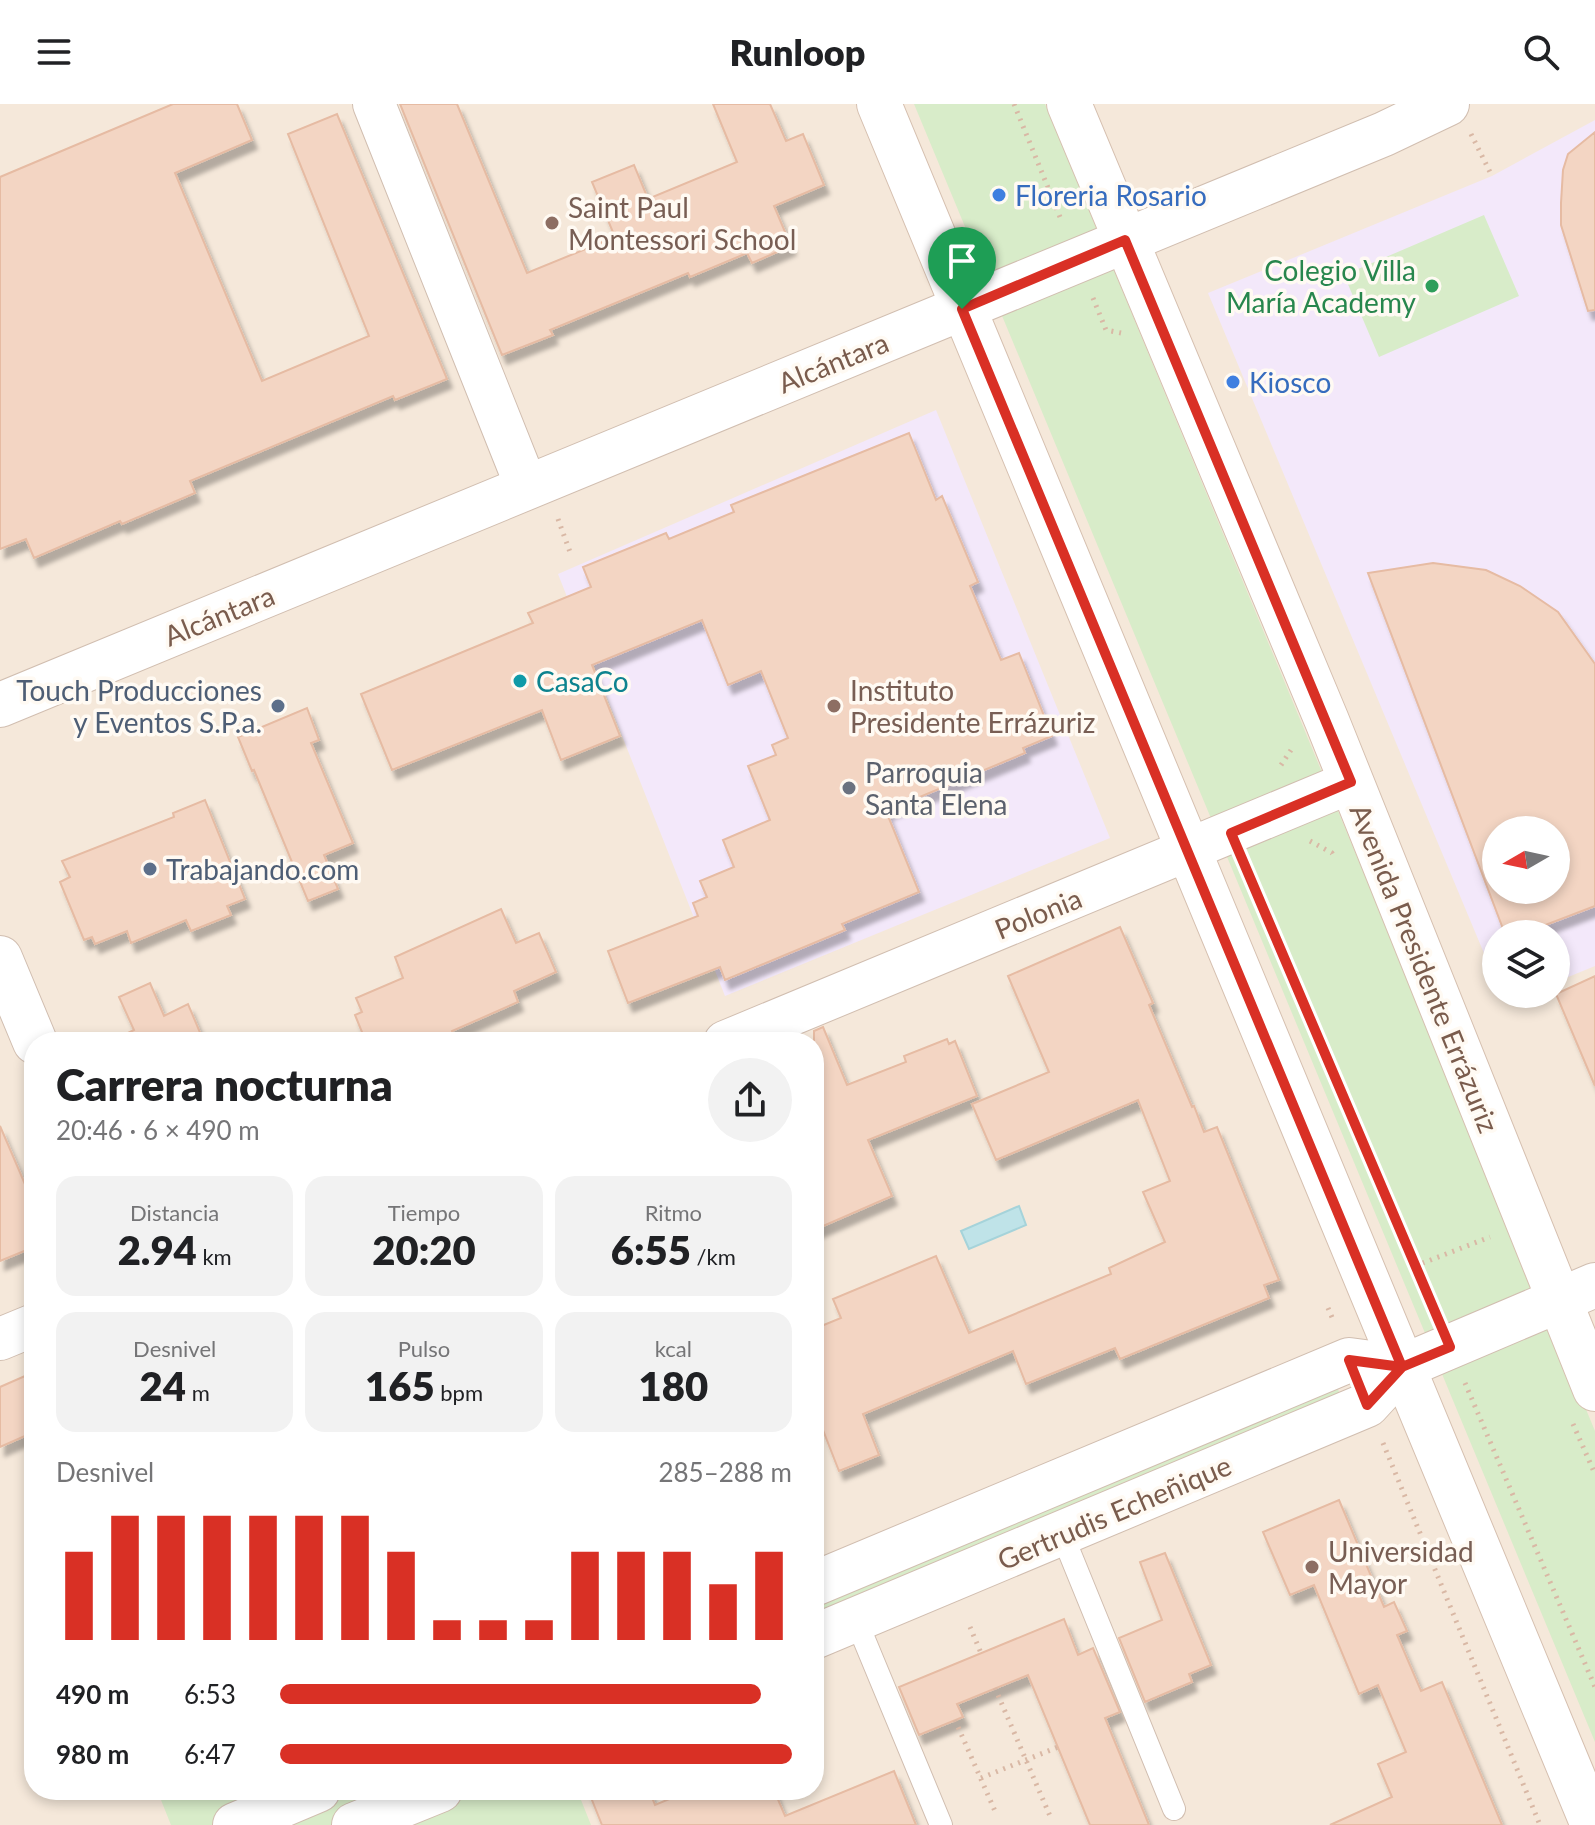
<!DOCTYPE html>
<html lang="es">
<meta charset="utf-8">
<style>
body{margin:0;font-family:Lato,sans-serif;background:#f2f2f2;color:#202124;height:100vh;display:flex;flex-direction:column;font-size:30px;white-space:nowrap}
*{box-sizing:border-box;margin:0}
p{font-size:26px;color:#757577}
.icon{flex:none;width:44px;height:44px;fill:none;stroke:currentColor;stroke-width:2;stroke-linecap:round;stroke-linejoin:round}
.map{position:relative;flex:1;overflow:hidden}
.sheet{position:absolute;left:24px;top:928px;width:800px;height:768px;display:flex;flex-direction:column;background:#fff;border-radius:32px;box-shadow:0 4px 12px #0003}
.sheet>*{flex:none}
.needle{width:52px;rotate:261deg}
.fabs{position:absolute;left:1482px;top:712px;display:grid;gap:16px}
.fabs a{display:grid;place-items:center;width:88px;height:88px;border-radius:50%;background:#fff;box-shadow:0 4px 12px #0003;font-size:40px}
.pin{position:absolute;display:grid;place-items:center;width:68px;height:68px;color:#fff;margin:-82px -34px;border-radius:50% 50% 50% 0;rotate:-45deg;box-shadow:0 0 8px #0007}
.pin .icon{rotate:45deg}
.round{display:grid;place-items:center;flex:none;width:84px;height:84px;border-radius:42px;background:#f2f2f2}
.overview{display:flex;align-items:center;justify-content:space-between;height:136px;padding:0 32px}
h1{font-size:44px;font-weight:800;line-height:60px}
.metrics{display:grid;grid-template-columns:repeat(3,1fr);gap:12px;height:136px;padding:8px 32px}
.metrics div{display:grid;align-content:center;border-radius:20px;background:#f2f2f2;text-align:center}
.metrics b{font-size:40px;font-weight:800}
.metrics small{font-size:22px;font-weight:400}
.metrics p{font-size:22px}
.chart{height:224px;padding:16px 32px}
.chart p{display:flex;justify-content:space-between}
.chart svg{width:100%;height:144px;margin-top:8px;stroke:#d93025;stroke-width:6}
ul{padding:0 32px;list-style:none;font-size:26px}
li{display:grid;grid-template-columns:128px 96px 1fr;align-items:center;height:60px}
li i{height:20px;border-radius:10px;background:#d93025}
header{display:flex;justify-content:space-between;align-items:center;height:104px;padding:0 32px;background:#fff;font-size:36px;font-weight:800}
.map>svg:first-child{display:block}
</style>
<header><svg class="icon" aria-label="menu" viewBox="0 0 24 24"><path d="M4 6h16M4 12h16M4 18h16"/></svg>Runloop<svg class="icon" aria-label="search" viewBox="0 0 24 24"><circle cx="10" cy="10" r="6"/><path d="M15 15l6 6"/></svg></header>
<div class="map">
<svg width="1595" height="1721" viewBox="0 0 1595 1721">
<defs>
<filter id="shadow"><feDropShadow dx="5" dy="9" stdDeviation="2" flood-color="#0004"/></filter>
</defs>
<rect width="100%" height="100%" fill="#fdf6ec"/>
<path fill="#f5e8da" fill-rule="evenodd" d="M 0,0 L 1595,0 L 1595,1721 L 0,1721 ZM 1496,726 L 1556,726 L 1556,786 L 1496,786 ZM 1496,830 L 1556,830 L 1556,890 L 1496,890 ZM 34,938 L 814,938 L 814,1686 L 34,1686 Z"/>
<path fill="#f3e8fa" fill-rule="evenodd" d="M 1595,16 L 1595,862 L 1556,878 L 1556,830 L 1496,830 L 1496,878 L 1208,189 L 1492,72 ZM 1496,726 L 1556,726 L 1556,786 L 1496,786 Z
M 936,306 L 1110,734 L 725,892 L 558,470 Z"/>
<path fill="#d8ecc9" d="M 914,0 L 1045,0 L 1595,1327 L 1595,1638 Z
M 1484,111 L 1519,192 L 1379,253 L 1344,171 Z
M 1336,1280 L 1342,1296 L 814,1514 L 814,1496 Z
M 157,1686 L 577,1686 L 591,1721 L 171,1721 Z"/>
<path fill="#bfe3e8" stroke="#a5d3da" stroke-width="2" d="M 1019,1102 L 1026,1121 L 969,1145 L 961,1127 Z"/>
<path fill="#f3d5c3" stroke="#e6bba3" stroke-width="2" fill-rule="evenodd" filter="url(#shadow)" d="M 173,0 L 237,0 L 252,36 L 175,69 L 262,277 L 369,232 L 288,30 L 337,10 L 447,275 L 395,296 L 393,292 L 190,377 L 195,389 L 122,420 L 120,417 L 34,454 L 26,435 L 0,445 L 0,73 Z
M 400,0 L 457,0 L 527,169 L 615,133 L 592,78 L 634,61 L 648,95 L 737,58 L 713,0 L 770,0 L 786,37 L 803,30 L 824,81 L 774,102 L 791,142 L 752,159 L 747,149 L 690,173 L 688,169 L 550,226 L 553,231 L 502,251 Z
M 1595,28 L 1595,206 L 1588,207 L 1561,121 L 1561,99 L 1563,66 L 1568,50 Z
M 909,329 L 936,396 L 942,392 L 978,478 L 970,482 L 1001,556 L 1019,549 L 1052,632 L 1023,644 L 1025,649 L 886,707 L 919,788 L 842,820 L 845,826 L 725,876 L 720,863 L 628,899 L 608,847 L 698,812 L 693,799 L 707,793 L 700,777 L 734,763 L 723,736 L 770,716 L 748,662 L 776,651 L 772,641 L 788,634 L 761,567 L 728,581 L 702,516 L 592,561 L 620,632 L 561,656 L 542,606 L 392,666 L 361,590 L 533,519 L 528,509 L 591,483 L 583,463 L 666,429 L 669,435 L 734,408 L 731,401 Z
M 1433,459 L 1486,466 L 1520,482 L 1558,508 L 1595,560 L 1595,802 L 1522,830 L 1505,830 L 1368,469 ZM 1496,726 L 1556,726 L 1556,786 L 1496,786 Z
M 307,604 L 319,636 L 311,639 L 353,739 L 324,751 L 338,785 L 308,797 L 254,666 L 252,667 L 238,633 Z
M 205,696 L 245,795 L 227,802 L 231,811 L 191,827 L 186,816 L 131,839 L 127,827 L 95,840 L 92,833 L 84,836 L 60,778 L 70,773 L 62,757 L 174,713 L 173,709 Z
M 501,805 L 516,839 L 539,829 L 556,868 L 514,887 L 518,898 L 452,927 L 456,938 L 366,938 L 355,911 L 362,908 L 356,894 L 403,874 L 395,853 Z
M 1120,823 L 1153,899 L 1149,901 L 1192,1003 L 1194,1002 L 1204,1028 L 1217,1023 L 1279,1176 L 1264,1181 L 1269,1194 L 1120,1255 L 1115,1244 L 1026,1280 L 1013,1247 L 863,1310 L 879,1351 L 839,1367 L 814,1303 L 814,1225 L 841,1214 L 833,1195 L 936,1152 L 969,1229 L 1111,1170 L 1109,1164 L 1165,1138 L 1143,1088 L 1170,1077 L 1138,996 L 996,1056 L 972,1000 L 1049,968 L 1008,872 Z
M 1595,872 L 1595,982 L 1556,890 Z
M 150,879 L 164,912 L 188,900 L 204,938 L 110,938 L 134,926 L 119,893 Z
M 823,923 L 847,981 L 906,958 L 904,952 L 947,935 L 949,940 L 955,937 L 977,992 L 868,1036 L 892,1092 L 814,1126 L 814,927 Z
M 0,1022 L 27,1085 L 34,1082 L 34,1143 L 0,1157 Z
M 34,1268 L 34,1328 L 0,1343 L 0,1283 Z
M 1339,1396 L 1384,1503 L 1394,1498 L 1407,1527 L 1397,1531 L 1421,1587 L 1442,1578 L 1502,1721 L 1330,1721 L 1392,1693 L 1378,1660 L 1406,1648 L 1378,1581 L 1359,1590 L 1314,1481 L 1290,1491 L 1263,1428 Z
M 1165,1449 L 1211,1561 L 1189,1570 L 1192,1578 L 1145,1598 L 1119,1534 L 1162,1516 L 1140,1458 Z
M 1064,1515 L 1078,1551 L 1093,1544 L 1120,1608 L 1105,1614 L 1149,1721 L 1090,1721 L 1028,1571 L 957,1600 L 963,1613 L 919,1631 L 899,1583 Z
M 894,1667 L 916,1721 L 602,1721 L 588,1686 L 649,1686 L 655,1701 L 691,1686 L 774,1686 L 785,1712 Z"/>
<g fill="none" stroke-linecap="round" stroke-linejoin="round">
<defs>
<path id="service" d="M 1062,1430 L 1174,1705
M 856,1516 L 941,1721"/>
<path id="minor" d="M 374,0 L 527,384
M 725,938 L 1351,678
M 0,1235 L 34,1221"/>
<path id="tertiary" d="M 0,601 L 1384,30 L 1447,0
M 0,854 L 35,938
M 814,1480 L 1349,1256 L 1402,1263
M 814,1533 L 1367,1301 L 1402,1263 L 1595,1181
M 235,1721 L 318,1686
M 354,1721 L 440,1686"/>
<path id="secondary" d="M 879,0 L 1593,1721
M 1069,0 L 1327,617 L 1595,1285"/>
</defs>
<use href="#service" stroke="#d1beb0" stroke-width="24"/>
<use href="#minor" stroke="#d1beb0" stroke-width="44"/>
<use href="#tertiary" stroke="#d1beb0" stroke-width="46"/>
<use href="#secondary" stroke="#d6c0b0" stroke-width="46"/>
<path stroke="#d9b8a5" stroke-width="5" stroke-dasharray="2 6" stroke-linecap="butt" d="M 1014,0 L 1062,118
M 1471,30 L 1492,72
M 1093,194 L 1106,226 L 1121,229
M 558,415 L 570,448
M 1281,661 L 1293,643
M 1310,737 L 1332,749 L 1334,753
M 1245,764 L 1435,1207
M 1415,1162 L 1490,1133
M 1328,1204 L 1334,1218
M 1465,1279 L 1595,1583
M 1573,1320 L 1595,1370
M 1383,1339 L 1540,1721
M 970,1523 L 981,1549
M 995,1584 L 1050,1712
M 955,1616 L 995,1707
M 981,1674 L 1058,1643"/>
<use href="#service" stroke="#fff" stroke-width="22"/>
<use href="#minor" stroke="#fff" stroke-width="42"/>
<use href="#tertiary" stroke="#fff" stroke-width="44"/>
<use href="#secondary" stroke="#fff" stroke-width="44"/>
</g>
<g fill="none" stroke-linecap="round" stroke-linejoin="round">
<defs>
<path id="route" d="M 962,205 L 1402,1263 L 1349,1256 L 1367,1301 L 1402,1263 L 1450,1243 L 1231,729 L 1351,678 L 1125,136 L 962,205"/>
</defs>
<use href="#route" stroke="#fff" stroke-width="16"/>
<use href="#route" stroke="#d93025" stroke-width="10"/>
</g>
<g fill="#3f7fe0" stroke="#fffaf3" stroke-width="3">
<circle cx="999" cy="91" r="8"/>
<circle cx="1233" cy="278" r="8"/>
</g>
<g fill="#8d6e63" stroke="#fffaf3" stroke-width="3">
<circle cx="552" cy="119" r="8"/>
<circle cx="834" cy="602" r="8"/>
<circle cx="1312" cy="1463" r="8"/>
</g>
<circle fill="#2e9e5b" stroke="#fffaf3" stroke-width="3" cx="1432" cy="182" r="8"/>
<circle fill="#0f9aa8" stroke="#fffaf3" stroke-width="3" cx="520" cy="577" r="8"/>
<g fill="#5c6f8a" stroke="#fffaf3" stroke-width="3">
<circle cx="278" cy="602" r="8"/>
<circle cx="150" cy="765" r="8"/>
</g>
<circle fill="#6b7280" stroke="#fffaf3" stroke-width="3" cx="849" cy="684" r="8"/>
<g text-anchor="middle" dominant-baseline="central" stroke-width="7" stroke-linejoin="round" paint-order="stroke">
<g font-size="28" fill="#366cbe" stroke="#fffaf3" text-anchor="start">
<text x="1015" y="91">Floreria Rosario</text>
<text x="1249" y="278">Kiosco</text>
</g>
<g font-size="28" fill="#785e54" stroke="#fffaf3" text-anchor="start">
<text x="568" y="103">Saint Paul<tspan x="568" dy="32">Montessori School</tspan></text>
<text x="850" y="586">Instituto<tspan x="850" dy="32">Presidente Errázuriz</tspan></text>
<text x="1328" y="1447">Universidad<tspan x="1328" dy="32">Mayor</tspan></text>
</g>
<g font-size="28" fill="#27864d" stroke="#fffaf3" text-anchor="end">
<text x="1416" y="166">Colegio Villa<tspan x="1416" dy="32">María Academy</tspan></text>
</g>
<g font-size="28" fill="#7a5c4d" stroke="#fffaf3">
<text transform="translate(833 258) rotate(-22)">Alcántara</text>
<text transform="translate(219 511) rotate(-22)">Alcántara</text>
<text transform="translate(1038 809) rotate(-22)">Polonia</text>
<text transform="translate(1425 864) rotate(68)">Avenida Presidente Errázuriz</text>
<text transform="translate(1114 1408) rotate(-23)">Gertrudis Echeñique</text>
</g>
<g font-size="28" fill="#0d838f" stroke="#fffaf3" text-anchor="start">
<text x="536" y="577">CasaCo</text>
</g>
<g font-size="28" fill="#4e5e75" stroke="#fffaf3" text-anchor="end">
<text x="262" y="586">Touch Producciones<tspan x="262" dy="32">y Eventos S.P.a.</tspan></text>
<text x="166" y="765" text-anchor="start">Trabajando.com</text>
</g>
<g font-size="28" fill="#5b616d" stroke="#fffaf3" text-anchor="start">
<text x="865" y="668">Parroquia<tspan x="865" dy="32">Santa Elena</tspan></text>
</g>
</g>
</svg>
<div class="fabs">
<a><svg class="needle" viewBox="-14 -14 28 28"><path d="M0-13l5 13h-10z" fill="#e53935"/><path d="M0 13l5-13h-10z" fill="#757577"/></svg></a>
<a><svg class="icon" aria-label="layers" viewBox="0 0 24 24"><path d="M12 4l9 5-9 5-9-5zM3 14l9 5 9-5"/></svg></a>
</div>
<div class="pin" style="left:962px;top:205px;background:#1e9e55"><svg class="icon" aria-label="arrive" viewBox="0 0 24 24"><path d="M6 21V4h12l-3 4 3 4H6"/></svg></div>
<section class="sheet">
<div class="overview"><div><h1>Carrera nocturna</h1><p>20:46 · 6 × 490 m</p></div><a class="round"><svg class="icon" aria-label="share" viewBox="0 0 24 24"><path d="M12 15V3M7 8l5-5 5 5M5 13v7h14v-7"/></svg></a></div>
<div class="metrics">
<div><p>Distancia</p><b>2.94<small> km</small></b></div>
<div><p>Tiempo</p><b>20:20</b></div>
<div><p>Ritmo</p><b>6:55<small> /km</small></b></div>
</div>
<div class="metrics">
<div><p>Desnivel</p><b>24<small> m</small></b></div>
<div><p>Pulso</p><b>165<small> bpm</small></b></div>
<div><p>kcal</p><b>180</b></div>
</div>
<div class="chart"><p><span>Desnivel</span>285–288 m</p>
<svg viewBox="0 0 160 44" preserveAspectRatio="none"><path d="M5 44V17M15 44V6M25 44V6M35 44V6M45 44V6M55 44V6M65 44V6M75 44V17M85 44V38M95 44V38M105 44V38M115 44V17M125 44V17M135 44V17M145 44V27M155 44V17"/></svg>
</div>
<ul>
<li><b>490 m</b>6:53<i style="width:94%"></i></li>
<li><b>980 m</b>6:47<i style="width:100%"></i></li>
</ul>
</section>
</div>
